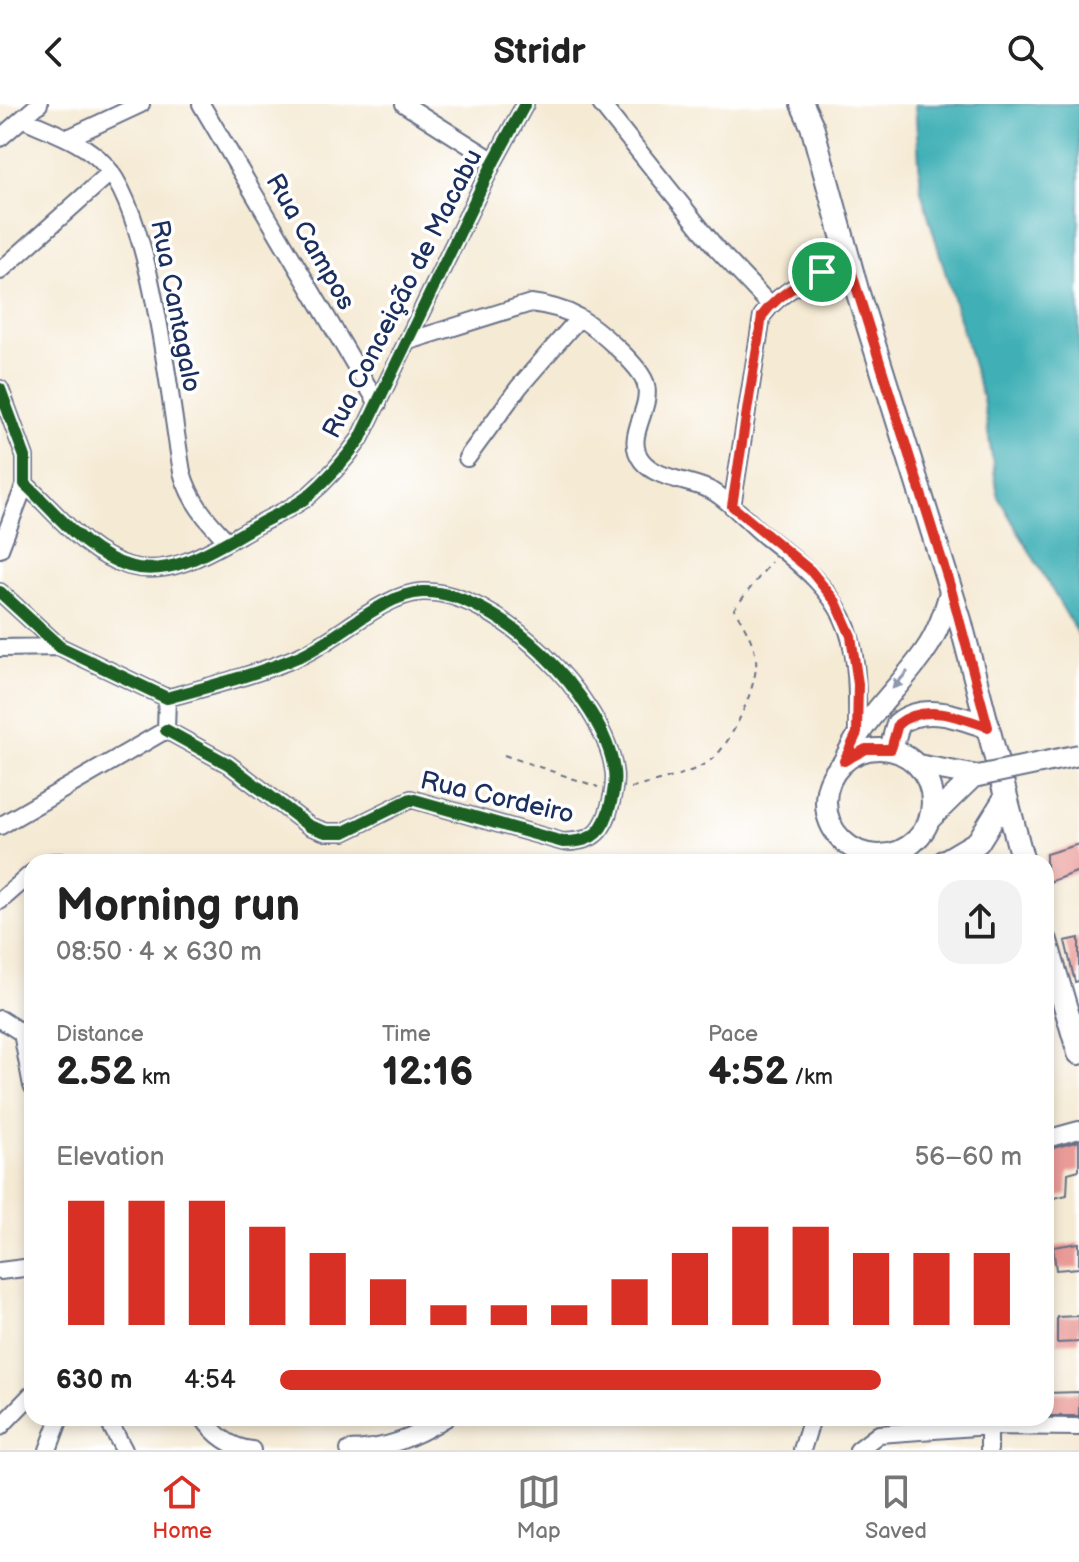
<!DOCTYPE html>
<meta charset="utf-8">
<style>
body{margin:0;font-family:"Balsamiq Sans",sans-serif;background:#f2f2f2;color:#222;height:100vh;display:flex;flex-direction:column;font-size:30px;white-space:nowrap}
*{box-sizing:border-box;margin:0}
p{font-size:26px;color:#767676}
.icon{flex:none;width:44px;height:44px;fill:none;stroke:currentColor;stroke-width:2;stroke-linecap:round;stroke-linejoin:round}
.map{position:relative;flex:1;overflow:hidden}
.panel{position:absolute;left:24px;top:750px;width:1030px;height:572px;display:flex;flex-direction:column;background:#fff;border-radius:24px;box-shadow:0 4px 12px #0003}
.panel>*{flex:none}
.pin{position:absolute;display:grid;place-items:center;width:68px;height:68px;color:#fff;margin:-34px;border:4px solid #fff;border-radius:50%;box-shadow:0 2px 8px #0007}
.round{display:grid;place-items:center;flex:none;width:84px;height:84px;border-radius:24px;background:#f2f2f2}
.summary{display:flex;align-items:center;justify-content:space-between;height:136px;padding:0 32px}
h1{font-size:44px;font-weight:700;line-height:60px}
.stats{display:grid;grid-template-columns:repeat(3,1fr);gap:12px;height:136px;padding:8px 32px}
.stats div{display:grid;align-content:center}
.stats b{font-size:40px;font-weight:700}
.stats small{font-size:22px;font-weight:400}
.stats p{font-size:22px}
.chart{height:224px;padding:16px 32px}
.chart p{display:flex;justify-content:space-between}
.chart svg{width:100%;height:144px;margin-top:8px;stroke:#d93025;stroke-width:6}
ul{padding:0 32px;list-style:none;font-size:26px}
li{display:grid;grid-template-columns:128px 96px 1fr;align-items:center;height:60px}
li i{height:20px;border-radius:10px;background:#d93025}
header{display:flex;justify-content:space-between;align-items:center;height:104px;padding:0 32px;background:#fff;font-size:36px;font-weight:700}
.tab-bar{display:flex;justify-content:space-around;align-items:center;height:112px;border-top:2px solid #e0e0e0;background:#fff;font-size:22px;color:#767676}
.tab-bar a{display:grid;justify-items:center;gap:4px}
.tab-bar .active{color:#d93025}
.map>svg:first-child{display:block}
</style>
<header><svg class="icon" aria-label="back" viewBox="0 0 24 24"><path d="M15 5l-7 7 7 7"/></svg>Stridr<svg class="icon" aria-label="search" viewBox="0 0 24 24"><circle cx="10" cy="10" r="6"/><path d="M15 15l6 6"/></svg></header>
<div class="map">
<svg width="1079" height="1346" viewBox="0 0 1079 1346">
<rect width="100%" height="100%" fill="#fff"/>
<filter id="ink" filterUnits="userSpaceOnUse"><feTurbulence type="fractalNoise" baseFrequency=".0125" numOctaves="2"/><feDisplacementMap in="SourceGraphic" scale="16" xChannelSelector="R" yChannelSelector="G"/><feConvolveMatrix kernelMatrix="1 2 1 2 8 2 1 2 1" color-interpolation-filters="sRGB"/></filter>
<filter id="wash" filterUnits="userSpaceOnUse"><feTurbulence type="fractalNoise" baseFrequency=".006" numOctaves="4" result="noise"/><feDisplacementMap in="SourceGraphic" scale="32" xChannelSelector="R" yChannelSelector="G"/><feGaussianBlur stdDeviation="1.8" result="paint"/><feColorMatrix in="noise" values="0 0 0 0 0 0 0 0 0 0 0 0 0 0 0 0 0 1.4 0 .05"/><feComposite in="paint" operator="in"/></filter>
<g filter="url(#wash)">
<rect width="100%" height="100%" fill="#f5ead4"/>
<path fill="#3fb0b6" stroke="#2d708a" stroke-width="2" d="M 915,0 L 1079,0 L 1079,532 L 998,393 L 983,295 L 921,87 Z"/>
<g id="blocks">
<path fill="#ea9b98" d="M 1079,740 L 1079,767 L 1046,779 L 1046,750 Z
M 1079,834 L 1079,877 L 1075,878 L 1065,837 Z
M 1079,1037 L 1079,1066 L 1068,1069 L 1067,1091 L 1046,1096 L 1046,1046 Z
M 1079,1139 L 1079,1164 L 1056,1166 L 1053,1143 Z
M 1079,1212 L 1079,1238 L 1057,1239 L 1057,1213 Z
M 1079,1288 L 1079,1312 L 1046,1312 L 1046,1289 Z"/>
</g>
</g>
<g filter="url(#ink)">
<use href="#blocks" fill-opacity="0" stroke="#677087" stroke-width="2"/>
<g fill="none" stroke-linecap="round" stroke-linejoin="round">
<defs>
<path id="minor" d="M 201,0 L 378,300
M 404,0 L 494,57
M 601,0 L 717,145 L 770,201
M 24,15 C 51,28 83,37 104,60 C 152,111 169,294 182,368 C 190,397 206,415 227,437
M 0,34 L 39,0
M 68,34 L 141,0
M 0,167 L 111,68
M 409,237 L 531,199 C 548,201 563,205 578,213 C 595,223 642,262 646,281 C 652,307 623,333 642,357 C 657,376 693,376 714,388 C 733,400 748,418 765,432 C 849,497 859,522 857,629
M 0,285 L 25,353 L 25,380 C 58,410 85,449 129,462 C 175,475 221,440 259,420 C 275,411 293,404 307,393 C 328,375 344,357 360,335 L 494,57 L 525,0
M 467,354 L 519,283 L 579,214
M 732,402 L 762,212 C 782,184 817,170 849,160
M 0,445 L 25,380
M 0,488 L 60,543 L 167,594 C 211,582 258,570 300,552 C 337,536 383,490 422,488 C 496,485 605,595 614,667 C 616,680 612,696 608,709 C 600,733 587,738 563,738 L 411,695 L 344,728 L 326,728 L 309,722 L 228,660 L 166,626
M 0,544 L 60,543
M 166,626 L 167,594
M 0,722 L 166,626
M 52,758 L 70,758
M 0,797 L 32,769
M 0,915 L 22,929
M 22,929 L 32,982
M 1046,1035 L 1079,1026
M 0,1167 L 32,1163
M 107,1314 L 124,1346
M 203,1314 C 214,1330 231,1344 252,1346
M 0,1323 L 32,1290
M 48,1346 L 60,1314
M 349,1346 C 386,1345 414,1334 446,1314
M 802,1346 L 812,1314
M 858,1346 L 879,1330 L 989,1322 L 1079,1323
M 989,1346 L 989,1314"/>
<path id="tertiary" d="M826 698a53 53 0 1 1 106 0a53 53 0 1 1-106 0Z
M 844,657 C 864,613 898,586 925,547 C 938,529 945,506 951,485
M 918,661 L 978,672
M 930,715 L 973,673"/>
<path id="secondary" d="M 802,0 L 812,22 L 857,186 L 960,516 L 1023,758
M 891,645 L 898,620 C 924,599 960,613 988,623
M 944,758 L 978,738 L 1006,693
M 1046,837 L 1079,949"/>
</defs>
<use href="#minor" stroke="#677087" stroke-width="20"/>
<use href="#tertiary" stroke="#677087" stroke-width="24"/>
<use href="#secondary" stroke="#677087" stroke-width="26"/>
<path stroke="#677087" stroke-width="2" stroke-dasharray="6 6" stroke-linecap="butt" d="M 504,651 L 598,683
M 631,684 C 652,679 696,669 712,655 C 731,641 759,579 756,555 C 754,538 743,519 734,505 L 771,458"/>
<use href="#minor" stroke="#fff" stroke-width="16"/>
<use href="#tertiary" stroke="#fff" stroke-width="20"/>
<use href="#secondary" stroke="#fff" stroke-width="22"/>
<defs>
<path id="tertiary-bridge" d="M 978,672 L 1079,651"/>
</defs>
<use href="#tertiary-bridge" stroke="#677087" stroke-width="24" stroke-linecap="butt"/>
<use href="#tertiary-bridge" stroke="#fff" stroke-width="20"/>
<defs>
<path id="cycleway" d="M 0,285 L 25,353 L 25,380 C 58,410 85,449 129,462 C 175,475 221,440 259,420 C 275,411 293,404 307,393 C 328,375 344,357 360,335 L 494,57 L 525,0
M 0,488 L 60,543 L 167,594 C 211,582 258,570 300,552 C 337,536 383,490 422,488 C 496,485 605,595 614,667 C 616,680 612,696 608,709 C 600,733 587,738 563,738 L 411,695 L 344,728 L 326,728 L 309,722 L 228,660 L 166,626"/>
</defs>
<use href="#cycleway" stroke="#fff" stroke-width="17"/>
<use href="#cycleway" stroke="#1b5e20" stroke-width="12"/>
</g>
<defs><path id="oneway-solid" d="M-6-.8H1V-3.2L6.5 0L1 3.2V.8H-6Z" transform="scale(2)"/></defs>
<use fill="#8d97ae" href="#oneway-solid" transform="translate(900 576) rotate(131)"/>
</g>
<g fill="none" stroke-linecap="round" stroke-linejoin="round" filter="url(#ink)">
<defs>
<path id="route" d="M 849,160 L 951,485 L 988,623 C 960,613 925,599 898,620 L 891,645 L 866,645 L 844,657 L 857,629 L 858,580 L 851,532 L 836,498 L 810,466 L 732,402 L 762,212 C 782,184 817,170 849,160 Z"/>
</defs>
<use href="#route" stroke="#fff" stroke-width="16"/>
<use href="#route" stroke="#d93025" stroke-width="10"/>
</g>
<g text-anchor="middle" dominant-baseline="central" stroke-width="7" stroke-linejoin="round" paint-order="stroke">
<g font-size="26" fill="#1b2f5e" stroke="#fff">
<text transform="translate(310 138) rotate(60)">Rua Campos</text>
<text transform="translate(403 190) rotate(-63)">Rua Conceição de Macabu</text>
<text transform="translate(175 202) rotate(79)">Rua Cantagalo</text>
<text transform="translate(497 694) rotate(13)">Rua Cordeiro</text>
</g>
</g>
</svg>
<div class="pin" style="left:822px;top:168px;background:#1e9e55"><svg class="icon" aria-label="arrive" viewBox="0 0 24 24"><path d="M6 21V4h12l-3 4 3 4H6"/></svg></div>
<section class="panel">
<div class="summary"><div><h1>Morning run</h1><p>08:50 · 4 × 630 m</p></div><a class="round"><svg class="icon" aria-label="share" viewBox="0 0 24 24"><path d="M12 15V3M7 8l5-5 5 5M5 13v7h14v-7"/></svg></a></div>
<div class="stats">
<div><p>Distance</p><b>2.52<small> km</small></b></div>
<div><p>Time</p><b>12:16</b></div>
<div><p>Pace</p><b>4:52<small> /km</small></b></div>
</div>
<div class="chart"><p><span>Elevation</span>56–60 m</p>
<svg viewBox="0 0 160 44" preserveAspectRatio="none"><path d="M5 44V6M15 44V6M25 44V6M35 44V14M45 44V22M55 44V30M65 44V38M75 44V38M85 44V38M95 44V30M105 44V22M115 44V14M125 44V14M135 44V22M145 44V22M155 44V22"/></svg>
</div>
<ul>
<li><b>630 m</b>4:54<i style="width:81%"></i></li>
</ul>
</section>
</div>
<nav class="tab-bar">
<a class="active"><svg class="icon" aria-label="home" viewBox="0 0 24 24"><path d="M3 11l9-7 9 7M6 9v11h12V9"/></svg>Home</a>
<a><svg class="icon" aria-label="map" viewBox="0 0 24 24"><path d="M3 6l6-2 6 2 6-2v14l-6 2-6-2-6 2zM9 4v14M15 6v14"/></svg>Map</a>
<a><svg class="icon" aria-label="saved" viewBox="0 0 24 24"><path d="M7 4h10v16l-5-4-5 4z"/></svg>Saved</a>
</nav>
